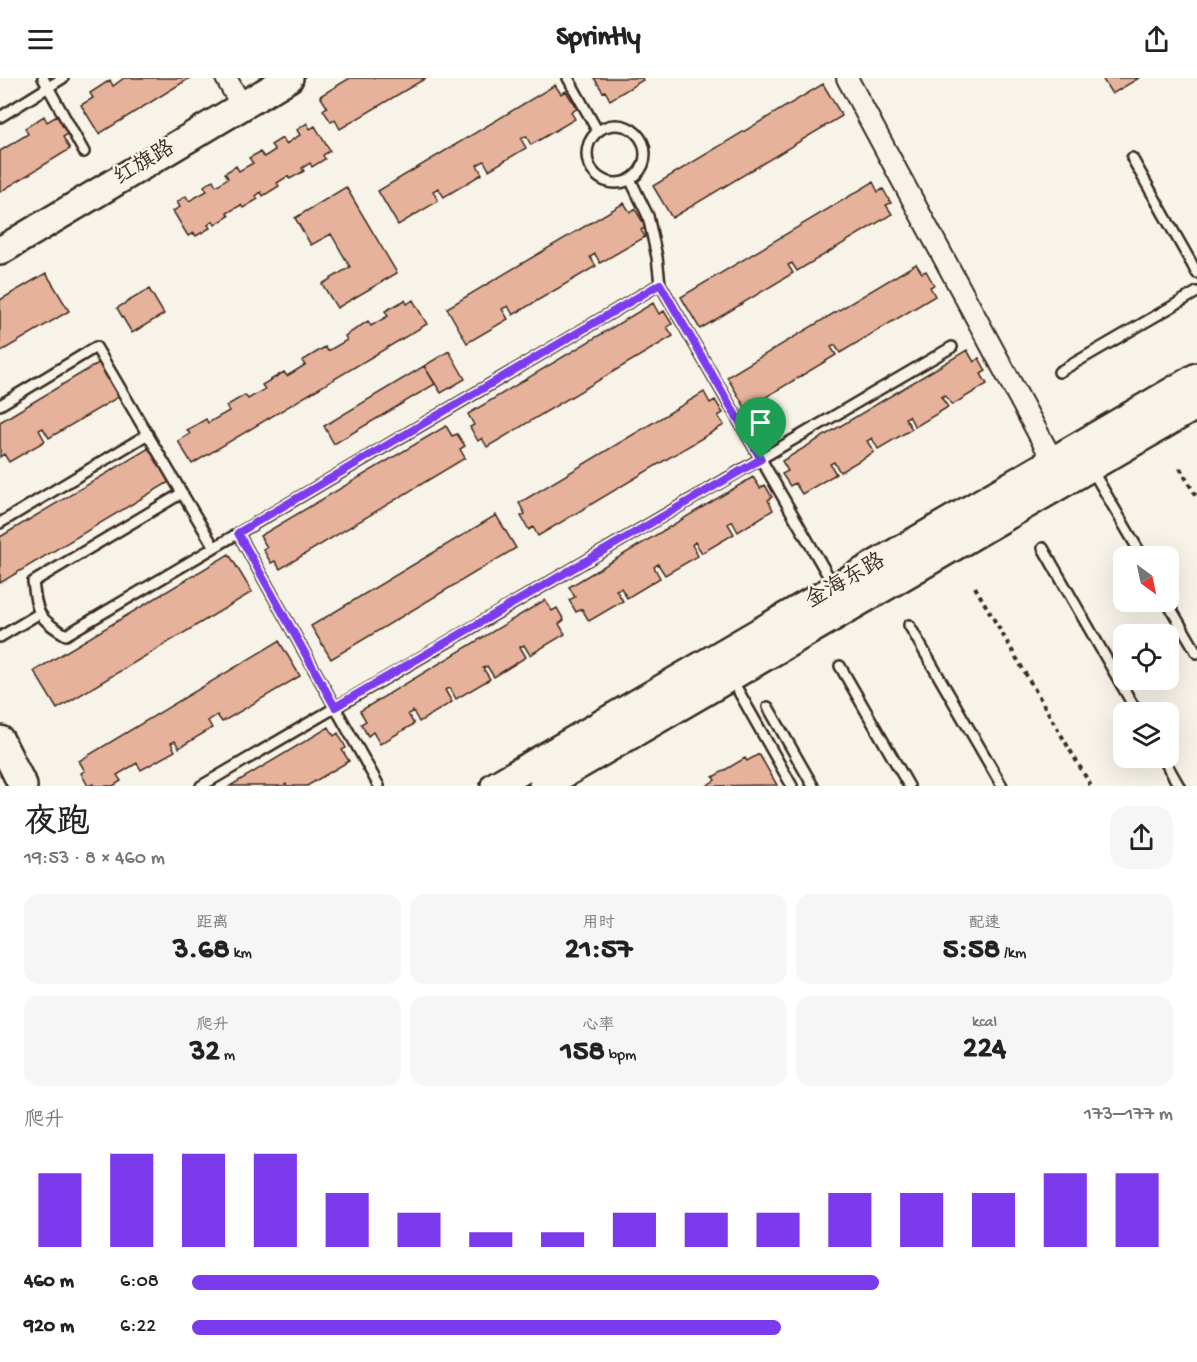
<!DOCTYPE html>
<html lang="zh">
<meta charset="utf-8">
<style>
body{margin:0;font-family:"Gochi Hand","LXGW WenKai TC",sans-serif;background:#f6f6f6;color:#222;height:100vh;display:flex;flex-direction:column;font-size:22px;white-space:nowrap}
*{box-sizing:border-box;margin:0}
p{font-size:20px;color:#767676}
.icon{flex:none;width:33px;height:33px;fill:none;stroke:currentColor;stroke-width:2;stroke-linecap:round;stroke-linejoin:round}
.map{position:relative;height:708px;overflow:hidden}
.panel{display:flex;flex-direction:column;background:#fff;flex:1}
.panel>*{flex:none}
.needle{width:39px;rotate:147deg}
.buttons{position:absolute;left:1113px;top:468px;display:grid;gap:12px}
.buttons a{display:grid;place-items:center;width:66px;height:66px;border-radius:12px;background:#fff;box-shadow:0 6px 24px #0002;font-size:30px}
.pin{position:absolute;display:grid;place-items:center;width:51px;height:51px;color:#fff;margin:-62px -26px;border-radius:50% 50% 50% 0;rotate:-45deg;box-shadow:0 0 6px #0007}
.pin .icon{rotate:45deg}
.round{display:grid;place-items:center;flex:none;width:63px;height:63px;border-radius:18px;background:#f6f6f6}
.headline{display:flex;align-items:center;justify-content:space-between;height:102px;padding:0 24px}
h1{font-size:33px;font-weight:700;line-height:45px}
.metrics{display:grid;grid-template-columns:repeat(3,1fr);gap:9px;height:102px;padding:6px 24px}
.metrics div{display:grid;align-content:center;border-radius:15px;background:#f6f6f6;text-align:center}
.metrics b{font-size:30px;font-weight:700}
.metrics small{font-size:16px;font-weight:400}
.metrics p{font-size:16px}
.chart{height:168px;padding:12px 24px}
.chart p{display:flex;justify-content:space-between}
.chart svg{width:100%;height:108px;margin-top:6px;stroke:#7c3aed;stroke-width:6}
ul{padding:0 24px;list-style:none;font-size:20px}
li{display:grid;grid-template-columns:96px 72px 1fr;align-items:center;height:45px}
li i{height:15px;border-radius:8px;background:#7c3aed}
header{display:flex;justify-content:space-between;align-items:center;height:78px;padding:0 24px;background:#fff;font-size:27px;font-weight:700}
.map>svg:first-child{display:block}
</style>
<header><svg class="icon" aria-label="menu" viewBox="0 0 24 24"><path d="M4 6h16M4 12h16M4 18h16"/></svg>Sprintly<svg class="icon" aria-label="share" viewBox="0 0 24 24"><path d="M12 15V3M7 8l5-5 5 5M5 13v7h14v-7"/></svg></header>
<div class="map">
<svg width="1197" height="708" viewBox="0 0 1197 708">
<rect width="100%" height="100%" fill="#f7f3e8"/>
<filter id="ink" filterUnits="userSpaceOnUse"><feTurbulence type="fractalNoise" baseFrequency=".0167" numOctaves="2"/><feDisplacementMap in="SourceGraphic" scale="12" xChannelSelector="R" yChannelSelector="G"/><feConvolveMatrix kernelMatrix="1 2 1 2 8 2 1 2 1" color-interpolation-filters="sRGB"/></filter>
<g filter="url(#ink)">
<path fill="#e7b29b" stroke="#3b2a1e" stroke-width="1.5" d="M 124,0 L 190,0 L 99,56 L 81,27 L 93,20 L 90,15 L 110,2 L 113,8 Z
M 350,0 L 426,0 L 340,51 L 335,42 L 331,44 L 323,32 L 327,29 L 320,18 Z
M 594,0 L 642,0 L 643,2 L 610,22 L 605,13 L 603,14 Z
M 1102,0 L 1139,0 L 1112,16 Z
M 823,6 L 842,38 L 672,140 L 653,108 Z
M 555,7 L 561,16 L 566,13 L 577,31 L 571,34 L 575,41 L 531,67 L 526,58 L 521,61 L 526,70 L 489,92 L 484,83 L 477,87 L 482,96 L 444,119 L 438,110 L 433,113 L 438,123 L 398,147 L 378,113 Z
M 44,38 L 47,44 L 57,38 L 68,56 L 63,59 L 70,71 L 0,114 L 0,73 L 28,56 L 25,50 Z
M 307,45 L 310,51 L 315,48 L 330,73 L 323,77 L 325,81 L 312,89 L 310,85 L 302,90 L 304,93 L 290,101 L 288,98 L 277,105 L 279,108 L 263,118 L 261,114 L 256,118 L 258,121 L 243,130 L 241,127 L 227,135 L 229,138 L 215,147 L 213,143 L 208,147 L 210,150 L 196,158 L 194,155 L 188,158 L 173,133 L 180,129 L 177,124 L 186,118 L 189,123 L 207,113 L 204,108 L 213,102 L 216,108 L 228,100 L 225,95 L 236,88 L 239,93 L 253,85 L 249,80 L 260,74 L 264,79 L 275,72 L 271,67 L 282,60 L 286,66 L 300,57 L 297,52 Z
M 873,104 L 878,114 L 883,111 L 891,125 L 886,127 L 892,136 L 797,193 L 792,185 L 788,187 L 793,195 L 700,251 L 681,219 Z
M 346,109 L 397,195 L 337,230 L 322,206 L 350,189 L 331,156 L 311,167 L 295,140 Z
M 624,125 L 630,134 L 635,131 L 646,149 L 641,152 L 645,159 L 600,185 L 595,176 L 590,179 L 596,188 L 513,237 L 508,228 L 502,231 L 508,241 L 467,265 L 447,230 Z
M 916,186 L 922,195 L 926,193 L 934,207 L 930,209 L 935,218 L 840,275 L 835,267 L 831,269 L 836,277 L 746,331 L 727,299 Z
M 46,195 L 69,233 L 0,274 L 0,222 Z
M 149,211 L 164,236 L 132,255 L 117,230 Z
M 405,222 L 407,226 L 413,222 L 427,246 L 192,386 L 178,363 L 190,356 L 187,352 L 206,341 L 208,345 L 229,333 L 226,328 L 245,317 L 248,321 L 265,311 L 262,307 L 284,294 L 287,298 L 305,287 L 302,283 L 325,269 L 328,273 L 347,262 L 345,258 L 368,243 L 371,248 L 388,238 L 385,233 Z
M 653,225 L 659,236 L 664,233 L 672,246 L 667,249 L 673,258 L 487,369 L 482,360 L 478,363 L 470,349 L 474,347 L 468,336 Z
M 967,272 L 974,284 L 979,280 L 986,293 L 981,296 L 987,306 L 952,327 L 945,317 L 941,319 L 948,329 L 915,349 L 909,338 L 905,340 L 912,351 L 878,371 L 872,360 L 867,363 L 874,374 L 840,394 L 834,384 L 830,386 L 836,396 L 802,416 L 795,405 L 790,408 L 782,396 L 788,393 L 782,383 Z
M 449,273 L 465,301 L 441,315 L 424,288 Z
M 100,284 L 120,318 L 49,360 L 43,350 L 39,352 L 45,363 L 9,384 L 4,376 L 0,379 L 0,344 Z
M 424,288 L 435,306 L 334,366 L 324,348 Z
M 704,314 L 710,325 L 715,322 L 723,335 L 718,338 L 724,347 L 538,458 L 533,449 L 529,452 L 521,438 L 525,436 L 519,425 Z
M 446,348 L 452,358 L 457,356 L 465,368 L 460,371 L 465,380 L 280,491 L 275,483 L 271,485 L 263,471 L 267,469 L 260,458 Z
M 149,370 L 169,404 L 0,505 L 0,459 Z
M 753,399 L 760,410 L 765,407 L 772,419 L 768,422 L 773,432 L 738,454 L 732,443 L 728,446 L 734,456 L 702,475 L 695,464 L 692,467 L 698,478 L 665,497 L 658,486 L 654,489 L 660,500 L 627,520 L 621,510 L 616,512 L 623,523 L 589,543 L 582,531 L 576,534 L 569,522 L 575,519 L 569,509 Z
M 496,437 L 516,470 L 331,581 L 311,548 Z
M 229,476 L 252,514 L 57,631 L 34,593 Z
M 545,522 L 552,533 L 557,530 L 564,542 L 559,546 L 565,556 L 530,577 L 524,567 L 520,569 L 526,579 L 494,599 L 487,588 L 483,590 L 490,601 L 456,621 L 450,610 L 445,612 L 452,624 L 419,644 L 413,633 L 408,636 L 414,646 L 380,666 L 373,654 L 368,658 L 361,646 L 366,643 L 360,633 Z
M 279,563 L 300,598 L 222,644 L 217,637 L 208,643 L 212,650 L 179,670 L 175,663 L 171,665 L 175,673 L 141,692 L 137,685 L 117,697 L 121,703 L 113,708 L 94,708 L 93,706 L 88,708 L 81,695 L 85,693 L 79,683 Z
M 329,649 L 334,658 L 338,655 L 346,670 L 342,672 L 349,683 L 307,708 L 287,708 L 286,706 L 283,708 L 230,708 Z
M 759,676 L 777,707 L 706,708 L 715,702 L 713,699 L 745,680 L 747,683 Z"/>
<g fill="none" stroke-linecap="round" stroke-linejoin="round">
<defs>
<path id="lane" d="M 43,0 L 84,74
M 568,0 L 598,54
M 0,39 L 63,0
M587 76a29 29 0 1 1 58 0a29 29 0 1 1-58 0Z
M 1132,80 L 1197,195
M 630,101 L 648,138 L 657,179 L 660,206 L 834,508
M 1059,294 L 1197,214
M 0,327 L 96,269 L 182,415
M 1092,392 L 1142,478
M 0,445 L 148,356
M 238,455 L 379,708
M 214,469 L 182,415 L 33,504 C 37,535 38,541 66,557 L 660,206
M 1043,470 L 1137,634
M 1167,524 L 1197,575
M 909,547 L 1002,708
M 0,559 L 40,535
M 840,588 L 909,708
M 731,600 L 792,708
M 768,629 L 813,708
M 1163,680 L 1179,708
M 201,708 L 952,269"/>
<path id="street" d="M 226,0 L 242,28
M 847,0 L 1053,383"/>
<path id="secondary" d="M 0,173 L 289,0
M 0,662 L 23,708
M 495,708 L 1197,299
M 543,708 L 1197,327"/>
</defs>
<use href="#lane" stroke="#3b2a1e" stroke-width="14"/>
<use href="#street" stroke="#3b2a1e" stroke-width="24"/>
<use href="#secondary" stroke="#3b2a1e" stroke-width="32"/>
<path stroke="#3b2a1e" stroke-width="4" stroke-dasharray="4.5 4.5" stroke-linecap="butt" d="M 1180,390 L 1197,420
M 975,509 L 1091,708"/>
<use href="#lane" stroke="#f7f3e8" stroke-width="9"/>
<use href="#street" stroke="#f7f3e8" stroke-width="20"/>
<use href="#secondary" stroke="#f7f3e8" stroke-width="27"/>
</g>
</g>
<g fill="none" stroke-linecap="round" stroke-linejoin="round" filter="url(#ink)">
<defs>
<path id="route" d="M 660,206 L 761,381 L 335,629 L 238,455 Z"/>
</defs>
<use href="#route" stroke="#fff" stroke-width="12"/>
<use href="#route" stroke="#7c3aed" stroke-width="8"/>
</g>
<g text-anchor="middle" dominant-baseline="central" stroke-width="5" stroke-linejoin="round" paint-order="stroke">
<g font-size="22" fill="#3b2a1e" stroke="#f7f3e8">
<text transform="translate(145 86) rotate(-31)">红旗路</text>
<text transform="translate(846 504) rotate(-30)">金海东路</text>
</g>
</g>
</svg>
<div class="buttons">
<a><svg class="needle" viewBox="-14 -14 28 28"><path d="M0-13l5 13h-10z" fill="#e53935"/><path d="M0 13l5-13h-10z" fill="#767676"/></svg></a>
<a><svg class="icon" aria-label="locate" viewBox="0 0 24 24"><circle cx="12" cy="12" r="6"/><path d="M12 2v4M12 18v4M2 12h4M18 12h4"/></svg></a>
<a><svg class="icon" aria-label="layers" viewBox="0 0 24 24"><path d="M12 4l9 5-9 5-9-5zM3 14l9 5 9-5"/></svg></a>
</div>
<div class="pin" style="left:761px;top:381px;background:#1e9e55"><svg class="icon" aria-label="arrive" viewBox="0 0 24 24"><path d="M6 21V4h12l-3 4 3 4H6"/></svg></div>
</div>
<section class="panel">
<div class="headline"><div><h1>夜跑</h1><p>19:53 · 8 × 460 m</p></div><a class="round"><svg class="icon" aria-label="share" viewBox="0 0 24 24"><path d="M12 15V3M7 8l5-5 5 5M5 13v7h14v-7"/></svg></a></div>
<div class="metrics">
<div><p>距离</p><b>3.68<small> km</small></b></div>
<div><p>用时</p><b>21:57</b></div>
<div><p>配速</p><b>5:58<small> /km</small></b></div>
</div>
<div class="metrics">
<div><p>爬升</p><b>32<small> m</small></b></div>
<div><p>心率</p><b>158<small> bpm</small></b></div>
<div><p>kcal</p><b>224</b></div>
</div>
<div class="chart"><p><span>爬升</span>173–177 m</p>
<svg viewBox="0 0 160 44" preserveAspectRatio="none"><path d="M5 44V14M15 44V6M25 44V6M35 44V6M45 44V22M55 44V30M65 44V38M75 44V38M85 44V30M95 44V30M105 44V30M115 44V22M125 44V22M135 44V22M145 44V14M155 44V14"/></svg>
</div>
<ul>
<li><b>460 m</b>6:08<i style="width:70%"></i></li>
<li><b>920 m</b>6:22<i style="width:60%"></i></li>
</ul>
</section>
